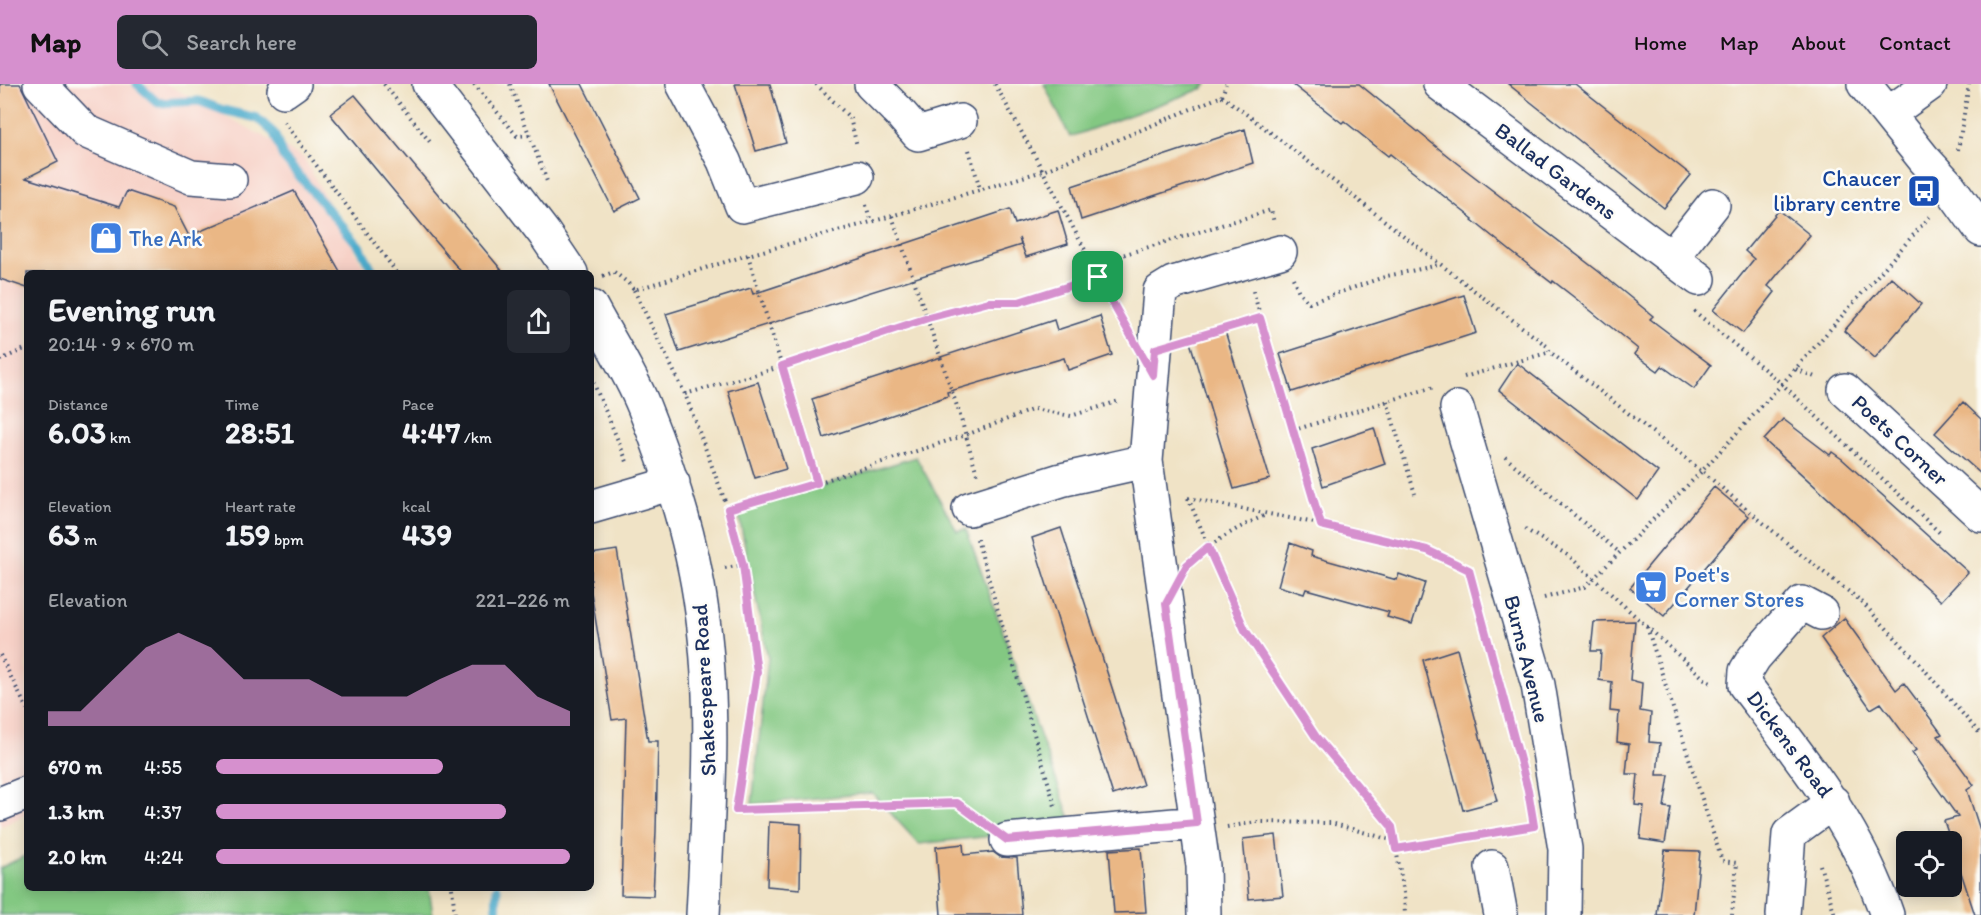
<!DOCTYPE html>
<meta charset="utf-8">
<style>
body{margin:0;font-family:Itim,sans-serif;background:#242831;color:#f1f3f6;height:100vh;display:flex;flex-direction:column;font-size:22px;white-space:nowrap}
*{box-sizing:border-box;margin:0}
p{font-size:20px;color:#9ea1a6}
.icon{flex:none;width:33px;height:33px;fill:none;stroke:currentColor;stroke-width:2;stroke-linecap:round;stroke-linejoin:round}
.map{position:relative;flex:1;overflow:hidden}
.drawer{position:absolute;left:24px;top:186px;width:570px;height:621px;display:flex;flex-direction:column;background:#171b24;border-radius:9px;box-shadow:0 3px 15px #0003}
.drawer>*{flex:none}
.buttons{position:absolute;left:1896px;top:747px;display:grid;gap:12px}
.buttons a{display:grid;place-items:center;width:66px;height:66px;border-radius:9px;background:#171b24;box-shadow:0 3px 15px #0003;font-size:30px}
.pin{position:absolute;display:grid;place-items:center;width:51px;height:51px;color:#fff;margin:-26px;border-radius:12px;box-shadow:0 3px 9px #0006}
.round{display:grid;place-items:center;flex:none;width:63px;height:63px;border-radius:9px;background:#242831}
.summary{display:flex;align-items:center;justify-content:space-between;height:102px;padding:0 24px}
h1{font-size:33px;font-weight:700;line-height:45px}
.figures{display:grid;grid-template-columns:repeat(3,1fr);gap:9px;height:102px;padding:6px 24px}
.figures div{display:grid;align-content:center}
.figures b{font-size:30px;font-weight:700}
.figures small{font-size:16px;font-weight:400}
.figures p{font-size:16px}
.chart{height:168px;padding:12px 24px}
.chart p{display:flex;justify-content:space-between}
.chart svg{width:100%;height:108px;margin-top:6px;fill:#d690ce;opacity:.7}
ul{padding:0 24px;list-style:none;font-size:20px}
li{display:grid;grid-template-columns:96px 72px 1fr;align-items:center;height:45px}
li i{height:15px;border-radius:8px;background:#d690ce}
header{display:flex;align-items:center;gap:36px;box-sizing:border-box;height:84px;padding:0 30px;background:#d690ce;color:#111}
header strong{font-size:28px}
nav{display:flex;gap:33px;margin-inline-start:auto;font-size:21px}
.search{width:420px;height:54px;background:#242831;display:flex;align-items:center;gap:15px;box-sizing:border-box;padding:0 21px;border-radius:9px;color:#9ea1a6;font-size:22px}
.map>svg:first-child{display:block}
</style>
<header>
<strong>Map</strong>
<div class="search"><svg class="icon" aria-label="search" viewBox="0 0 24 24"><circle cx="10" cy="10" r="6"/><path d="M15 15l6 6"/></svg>Search here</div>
<nav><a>Home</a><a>Map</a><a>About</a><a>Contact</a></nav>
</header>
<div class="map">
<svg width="1981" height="831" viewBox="0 0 1981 831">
<rect width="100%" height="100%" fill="#fdfcf7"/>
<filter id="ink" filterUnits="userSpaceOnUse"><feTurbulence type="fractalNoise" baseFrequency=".0167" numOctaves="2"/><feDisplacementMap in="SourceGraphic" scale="12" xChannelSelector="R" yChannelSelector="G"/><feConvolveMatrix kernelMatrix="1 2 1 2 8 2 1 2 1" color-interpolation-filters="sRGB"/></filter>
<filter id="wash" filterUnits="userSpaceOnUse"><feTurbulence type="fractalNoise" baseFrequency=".008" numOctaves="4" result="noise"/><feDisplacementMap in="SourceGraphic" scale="24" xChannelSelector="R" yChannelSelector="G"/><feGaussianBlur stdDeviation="1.35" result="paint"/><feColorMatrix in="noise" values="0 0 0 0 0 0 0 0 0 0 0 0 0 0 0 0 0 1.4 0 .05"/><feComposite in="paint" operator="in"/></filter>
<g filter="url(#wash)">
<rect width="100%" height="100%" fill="#f0e3c6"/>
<path fill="#f7d1c7" d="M 0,0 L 166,0 L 304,74 L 367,189 L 27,189 L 27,730 L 0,743 Z"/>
<path fill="#83c882" stroke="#4f7c70" stroke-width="1.5" d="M 1044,0 L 1207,0 L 1204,4 L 1070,53 Z
M 916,373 L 957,447 L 966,445 L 1073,743 L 919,760 L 872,709 L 752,720 L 768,574 L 738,428 Z
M 27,771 L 27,804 L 429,804 L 433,831 L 0,831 L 0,784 Z"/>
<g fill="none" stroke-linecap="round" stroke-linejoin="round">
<path stroke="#4daccc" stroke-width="9" d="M 137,0 L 158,19 L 199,17 L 223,26 L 257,34 L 274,49 L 283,73 L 360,163 L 374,189
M 496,831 L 497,804"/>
</g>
<g id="blocks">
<path fill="#eab785" d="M 0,0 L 20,0 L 58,78 L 26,94 L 119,123 L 127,107 L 174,123 L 189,152 L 294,107 L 341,189 L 27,189 L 27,204 L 0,195 Z
M 549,0 L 582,0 L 640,114 L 614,127 Z
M 735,0 L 770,0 L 786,59 L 756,67 Z
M 1292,0 L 1359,0 L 1454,77 L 1598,187 L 1653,232 L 1650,235 L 1711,281 L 1694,305 L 1662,282 L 1658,287 L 1634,270 L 1638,265 L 1575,214 L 1553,197 L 1552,199 L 1513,169 L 1472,136 L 1473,135 L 1390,70 L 1388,72 L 1344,37 L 1342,39 Z
M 1508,0 L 1575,0 L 1691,91 L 1664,124 Z
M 355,11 L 504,189 L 462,189 L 330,30 Z
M 1245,45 L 1253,79 L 1081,136 L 1072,102 Z
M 1010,125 L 1015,140 L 1058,126 L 1068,160 L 1026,173 L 1019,154 L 1021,161 L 679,268 L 666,230 L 751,204 L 753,210 Z
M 1779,126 L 1810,151 L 1768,202 L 1775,208 L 1743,249 L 1713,226 L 1754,175 L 1745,167 Z
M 1891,193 L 1921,220 L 1875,274 L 1844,247 Z
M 1464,211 L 1476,249 L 1292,308 L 1280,270 Z
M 1100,232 L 1112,271 L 1068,286 L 1064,274 L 947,308 L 948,312 L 824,354 L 812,315 L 1054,236 L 1057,246 Z
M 1225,247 L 1270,395 L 1234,405 L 1190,258 Z
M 1517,279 L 1658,388 L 1638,416 L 1499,306 Z
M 758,298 L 786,385 L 755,394 L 728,307 Z
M 1963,318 L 1981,335 L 1981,390 L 1935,349 Z
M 1783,335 L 1830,371 L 1832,368 L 1842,375 L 1968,488 L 1941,517 L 1764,356 Z
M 1374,344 L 1385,380 L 1323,402 L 1312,365 Z
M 1714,403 L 1749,432 L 1664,532 L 1630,504 Z
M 1061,444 L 1143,701 L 1113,711 L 1032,454 Z
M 1290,459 L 1312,467 L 1311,472 L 1397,496 L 1399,490 L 1425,499 L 1412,540 L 1387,533 L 1389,528 L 1306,505 L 1304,510 L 1278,502 Z
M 617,466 L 648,657 L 658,657 L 656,747 L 653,812 L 621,811 L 626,634 L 612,636 L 591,508 L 591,470 Z
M 1844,534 L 1896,606 L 1904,599 L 1942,650 L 1938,652 L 1974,701 L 1967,706 L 1981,749 L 1981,831 L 1975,831 L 1944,737 L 1958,733 L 1912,669 L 1916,666 L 1881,619 L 1871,625 L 1821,554 Z
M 1635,537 L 1630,596 L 1642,599 L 1640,627 L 1651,629 L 1649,658 L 1660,659 L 1657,691 L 1669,691 L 1664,723 L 1671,724 L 1665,759 L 1640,755 L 1644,722 L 1635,721 L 1638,690 L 1626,690 L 1629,660 L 1617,658 L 1619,628 L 1610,627 L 1612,598 L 1599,596 L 1601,567 L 1591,567 L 1594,538 Z
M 1457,565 L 1497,717 L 1463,726 L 1423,576 Z
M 769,738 L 801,740 L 800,805 L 767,802 Z
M 1276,751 L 1283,812 L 1249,815 L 1243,755 Z
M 963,760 L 964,771 L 993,768 L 1000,773 L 1017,774 L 1022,831 L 941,831 L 936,763 Z
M 1141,764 L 1146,828 L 1114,829 L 1109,766 Z
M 1665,766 L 1700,767 L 1694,831 L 1657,831 Z"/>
</g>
</g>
<g filter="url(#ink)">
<use href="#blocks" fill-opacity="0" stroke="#3b4a6e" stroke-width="1.5"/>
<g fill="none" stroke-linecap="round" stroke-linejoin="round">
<defs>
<path id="minor" d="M 40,0 L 85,47 L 191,93 L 230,96
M 429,0 L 544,149 L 571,189
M 683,0 L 724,77 L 742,122 L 857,93
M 871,0 L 898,27 L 918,50 L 960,37
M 1440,0 L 1699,195
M 1864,0 L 1924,75 L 1949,102 L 1981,146
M 284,7 L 294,0
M 1888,30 L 1930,0
M 1671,174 L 1713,121
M 591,223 C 608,255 631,290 644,323 C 670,387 693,458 702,528 C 716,628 708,730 703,831
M 1845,306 L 1981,431
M 1457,324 L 1538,601 L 1565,765 L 1564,831
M 591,423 L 673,399
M 969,425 L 1061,396 L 1146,377
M 1821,529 L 1802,519 L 1754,574 L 1746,587 L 1745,601 C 1801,674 1858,743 1887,831
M 0,720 L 27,709
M 1007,756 L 1197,739
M 1492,783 L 1501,831
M 1204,831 L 1203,782 L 1146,377 L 1160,207 L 1173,199 L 1280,168
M 1783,831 L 1789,750 L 1833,718"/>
</defs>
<use href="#minor" stroke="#3b4a6e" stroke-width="36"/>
<path stroke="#3b4a6e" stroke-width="4" stroke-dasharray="1.5 4.5" stroke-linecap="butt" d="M 384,0 L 430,58
M 474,0 L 517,52 L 530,51
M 510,0 L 548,100
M 816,0 L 850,34 L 857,62
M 995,0 L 1043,87 L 1222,12
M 1222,12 C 1332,94 1438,180 1547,262 L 1550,268 L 1702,387 L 1800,470 L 1861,517 L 1916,576 L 1981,651
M 1222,12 L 1226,0
M 284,38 L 397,189
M 969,66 L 980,105
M 1958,66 L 1969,0
M 866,121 L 871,138
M 892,132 L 959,328 L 977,390
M 748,171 L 817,399
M 603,192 L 614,188 L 627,198 L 634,206 L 748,171 L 871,138 L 1043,87 L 1125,241
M 1293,194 L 1299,208 L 1309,219 L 1387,192 L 1439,181
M 634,206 L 685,310 L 728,425
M 1253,207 L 1294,346 L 1434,303
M 1694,227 L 1782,300 L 1931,131
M 1188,255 L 1261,234
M 0,276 L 27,264
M 1796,285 L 1817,294
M 591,293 L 628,380
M 1464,293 L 1550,268
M 685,310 L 767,287 L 928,234 L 989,218 L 1019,218 L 1098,193 L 1096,179 L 1271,126 L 1274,139
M 1387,317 L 1415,410
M 1294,346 L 1321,441
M 1505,373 L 1620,469
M 1188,414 L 1345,445 L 1427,466 L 1469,488
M 1188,414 L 1245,546 L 1316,653 L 1392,743 L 1404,809 L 1405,831
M 1525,445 L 1569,472 L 1707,597 L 1713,600
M 977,455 L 1055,722
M 1191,477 C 1214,457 1238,443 1266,431
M 725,484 L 743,481
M 1544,514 L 1585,503 L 1702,387 L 1782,300 L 1941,450
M 1647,543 L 1722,777 L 1737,779 L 1732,831
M 1490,558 L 1507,627
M 0,571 L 27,625
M 744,675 L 757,588 L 743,481 L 728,425 L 817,399 L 966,351 L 1034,325 L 1071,332 L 1119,317
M 739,726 L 957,719 L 983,739
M 1227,743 L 1256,738 L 1331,739 L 1395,757
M 1396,765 L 1531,743
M 1820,781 L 1835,831
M 452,804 L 455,831"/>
<use href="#minor" stroke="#fff" stroke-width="33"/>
</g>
</g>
<g fill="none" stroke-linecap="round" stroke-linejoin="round" filter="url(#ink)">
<defs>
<path id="route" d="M 1098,193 L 1153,291 L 1155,265 L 1260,234 L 1321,441 L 1427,466 L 1469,486 L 1528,706 L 1534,742 L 1396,765 L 1392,743 L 1316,653 L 1245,546 L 1208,463 L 1187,481 L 1166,520 L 1197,739 L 1007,756 L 957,719 L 736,726 L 757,588 L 743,481 L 728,425 L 817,399 L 782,282 L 928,234 L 989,218 L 1019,218 Z"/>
</defs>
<use href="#route" stroke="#fff" stroke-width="12"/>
<use href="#route" stroke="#d690ce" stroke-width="8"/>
</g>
<defs>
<symbol id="bus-square" viewBox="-11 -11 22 22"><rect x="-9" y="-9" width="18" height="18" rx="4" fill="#1a4fb4" stroke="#fdfcf7"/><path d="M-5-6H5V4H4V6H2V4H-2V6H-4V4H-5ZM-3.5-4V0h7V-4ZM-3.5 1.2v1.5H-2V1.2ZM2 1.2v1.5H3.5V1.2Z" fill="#fff"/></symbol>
<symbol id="shop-square" viewBox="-11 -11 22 22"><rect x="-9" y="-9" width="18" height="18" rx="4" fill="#3f7fe0" stroke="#fdfcf7"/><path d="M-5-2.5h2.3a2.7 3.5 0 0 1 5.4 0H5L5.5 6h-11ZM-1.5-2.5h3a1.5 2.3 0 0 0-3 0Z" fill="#fff"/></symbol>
<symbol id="supermarket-square" viewBox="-11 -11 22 22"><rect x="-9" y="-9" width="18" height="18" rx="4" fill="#3f7fe0" stroke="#fdfcf7"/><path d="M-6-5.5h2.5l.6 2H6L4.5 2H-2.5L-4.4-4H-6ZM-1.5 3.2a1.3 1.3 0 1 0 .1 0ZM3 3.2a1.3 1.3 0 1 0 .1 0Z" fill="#fff"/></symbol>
</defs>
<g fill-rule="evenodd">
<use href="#bus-square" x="1905" y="88" width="38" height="38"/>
<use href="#shop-square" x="87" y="135" width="38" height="38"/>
<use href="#supermarket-square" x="1632" y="484" width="38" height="38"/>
</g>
<g text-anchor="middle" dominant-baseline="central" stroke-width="5" stroke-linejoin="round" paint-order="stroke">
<g font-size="22" fill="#1b2f5e" stroke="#fdfcf7">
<text transform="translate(1556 87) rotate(37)">Ballad Gardens</text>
<text transform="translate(1900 356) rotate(43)">Poets Corner</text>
<text transform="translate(1527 575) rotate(76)">Burns Avenue</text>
<text transform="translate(704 606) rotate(-93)">Shakespeare Road</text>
<text transform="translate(1790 660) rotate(53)">Dickens Road</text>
</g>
<g font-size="22" fill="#164399" stroke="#fdfcf7" text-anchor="end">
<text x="1901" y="94">Chaucer<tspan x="1901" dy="25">library centre</tspan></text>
</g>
<g font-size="22" fill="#366cbe" stroke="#fdfcf7" text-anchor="start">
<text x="129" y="154">The Ark</text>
<text x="1674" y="490">Poet's<tspan x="1674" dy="25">Corner Stores</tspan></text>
</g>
</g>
</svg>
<div class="buttons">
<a><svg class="icon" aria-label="locate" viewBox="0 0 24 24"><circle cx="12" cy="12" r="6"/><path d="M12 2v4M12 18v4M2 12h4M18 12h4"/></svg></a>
</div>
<div class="pin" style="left:1098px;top:193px;background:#1e9e55"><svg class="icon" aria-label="arrive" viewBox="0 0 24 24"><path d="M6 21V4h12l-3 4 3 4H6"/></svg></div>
<section class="drawer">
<div class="summary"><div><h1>Evening run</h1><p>20:14 · 9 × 670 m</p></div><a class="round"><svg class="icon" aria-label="share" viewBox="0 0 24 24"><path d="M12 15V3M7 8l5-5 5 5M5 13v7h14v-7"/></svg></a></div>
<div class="figures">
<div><p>Distance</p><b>6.03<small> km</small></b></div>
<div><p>Time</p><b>28:51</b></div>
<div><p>Pace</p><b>4:47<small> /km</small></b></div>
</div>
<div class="figures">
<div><p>Elevation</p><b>63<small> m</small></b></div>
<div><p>Heart rate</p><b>159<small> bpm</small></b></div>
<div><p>kcal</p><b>439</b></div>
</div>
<div class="chart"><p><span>Elevation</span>221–226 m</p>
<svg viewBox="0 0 160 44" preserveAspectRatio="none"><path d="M0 44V38L10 38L20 25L30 12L40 6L50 12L60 25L70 25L80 25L90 32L100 32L110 32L120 25L130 19L140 19L150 32L160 38V44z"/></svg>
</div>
<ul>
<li><b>670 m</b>4:55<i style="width:64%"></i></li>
<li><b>1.3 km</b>4:37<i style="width:82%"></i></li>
<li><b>2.0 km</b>4:24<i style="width:100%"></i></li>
</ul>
</section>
</div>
